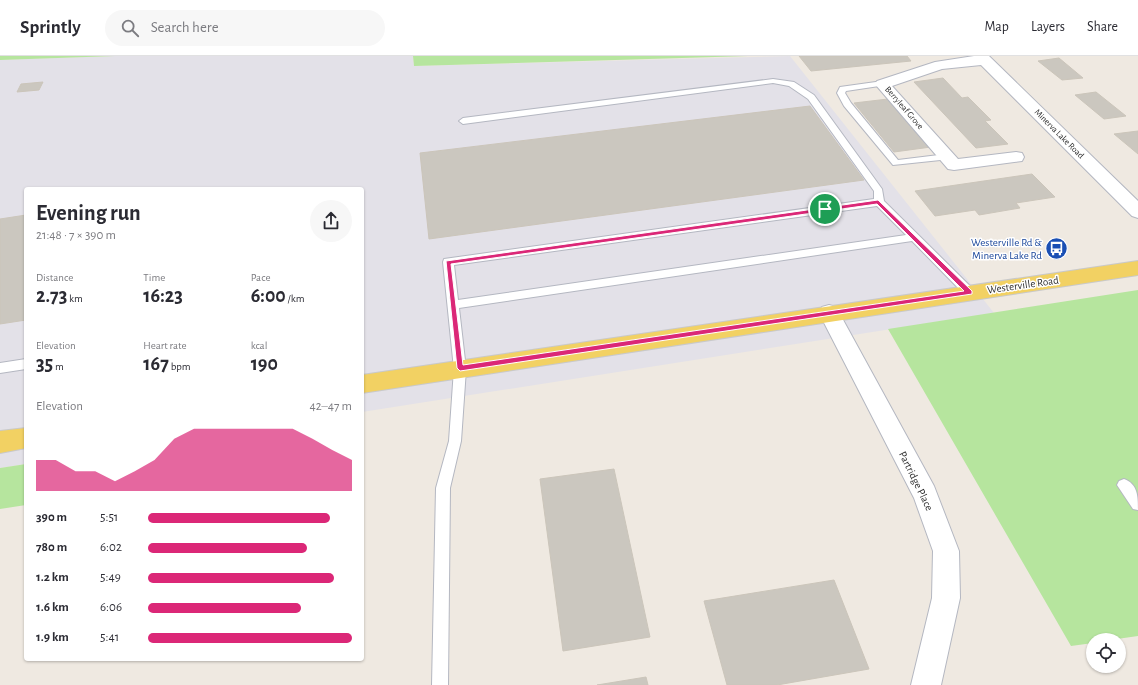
<!DOCTYPE html>
<meta charset="utf-8">
<style>
body{margin:0;font-family:"Alegreya Sans",sans-serif;background:#f7f7f7;color:#2b2b33;height:100vh;display:flex;flex-direction:column;font-size:15px;white-space:nowrap}
*{box-sizing:border-box;margin:0}
p{font-size:13px;color:#7c7c81}
.icon{flex:none;width:22px;height:22px;fill:none;stroke:currentColor;stroke-width:2;stroke-linecap:round;stroke-linejoin:round}
.map{position:relative;flex:1;overflow:hidden}
.drawer{position:absolute;left:24px;top:131px;width:340px;height:474px;display:flex;flex-direction:column;background:#fff;border-radius:4px;box-shadow:0 1px 3px #0004}
.drawer>*{flex:none}
.controls{position:absolute;left:1086px;top:577px;display:grid;gap:8px}
.controls a{display:grid;place-items:center;width:40px;height:40px;border-radius:50%;background:#fff;box-shadow:0 1px 3px #0004;font-size:20px}
.pin{position:absolute;display:grid;place-items:center;width:34px;height:34px;color:#fff;margin:-17px;border:2px solid #fff;border-radius:50%;box-shadow:0 1px 4px #0007}
.round{display:grid;place-items:center;flex:none;width:42px;height:42px;border-radius:21px;background:#f7f7f7}
.summary{display:flex;align-items:center;justify-content:space-between;height:68px;padding:0 12px}
h1{font-size:22px;font-weight:700;line-height:30px}
.metrics{display:grid;grid-template-columns:repeat(3,1fr);gap:6px;height:68px;padding:4px 12px}
.metrics div{display:grid;align-content:center}
.metrics b{font-size:20px;font-weight:700}
.metrics small{font-size:11px;font-weight:400}
.metrics p{font-size:11px}
.chart{height:112px;padding:8px 12px}
.chart p{display:flex;justify-content:space-between}
.chart svg{width:100%;height:72px;margin-top:4px;fill:#db2777;opacity:.7}
ul{padding:0 12px;list-style:none;font-size:13px}
li{display:grid;grid-template-columns:64px 48px 1fr;align-items:center;height:30px}
li i{height:10px;border-radius:5px;background:#db2777}
header{display:flex;align-items:center;gap:24px;box-sizing:border-box;height:56px;padding:0 20px;background:#fff;border-bottom:1px solid #e1e1e2}
header strong{font-size:19px}
nav{display:flex;gap:22px;margin-inline-start:auto;font-size:14px}
.search{width:280px;height:36px;background:#f7f7f7;display:flex;align-items:center;gap:10px;box-sizing:border-box;padding:0 14px;border-radius:22px;color:#7c7c81;font-size:15px}
.map>svg:first-child{display:block}
</style>
<header>
<strong>Sprintly</strong>
<div class="search"><svg class="icon" aria-label="search" viewBox="0 0 24 24"><circle cx="10" cy="10" r="6"/><path d="M15 15l6 6"/></svg>Search here</div>
<nav><a>Map</a><a>Layers</a><a>Share</a></nav>
</header>
<div class="map">
<svg width="1138" height="629" viewBox="0 0 1138 629">
<rect width="100%" height="100%" fill="#efe9e1"/>
<path fill="#e3e1e8" d="M 115,0 L 413,0 L 414,10 L 790,0 L 994,257 L 362,356 L 362,133 L 26,133 L 26,408 L 0,412 L 0,4 Z"/>
<path fill="#b6e59e" d="M 0,0 L 115,0 L 0,4 Z
M 413,0 L 748,0 L 414,10 Z
M 1138,234 L 1138,580 L 1110,584 L 1093,584 L 1093,587 L 1071,590 L 888,273 Z
M 26,408 L 26,449 L 0,453 L 0,412 Z"/>
<path fill="#cbc7bf" stroke="#cbc5ba" d="M 799,0 L 907,0 L 911,5 L 811,15 Z
M 1059,2 L 1083,22 L 1062,24 L 1038,5 Z
M 943,22 L 962,42 L 968,41 L 991,64 L 985,65 L 1008,88 L 976,92 L 914,26 Z
M 43,26 L 39,34 L 17,36 L 21,28 Z
M 1096,36 L 1126,60 L 1104,63 L 1075,39 Z
M 888,43 L 931,91 L 894,96 L 854,47 Z
M 810,50 L 864,124 L 429,183 L 420,97 Z
M 1138,75 L 1138,98 L 1114,78 Z
M 1032,118 L 1055,141 L 1016,147 L 1020,152 L 979,159 L 975,154 L 935,160 L 915,135 Z
M 26,159 L 26,264 L 0,268 L 0,163 Z
M 614,413 L 650,581 L 563,595 L 540,423 Z
M 834,524 L 869,613 L 777,629 L 727,629 L 704,545 Z
M 646,621 L 648,629 L 597,629 Z"/>
<g fill="none" stroke-linecap="round" stroke-linejoin="round">
<defs>
<path id="lane" d="M 773,23 L 794,26 L 814,39 L 882,133 L 884,145 L 973,233 L 974,236 L 973,239 L 965,239 L 912,185 L 459,252 L 466,313 L 461,385 L 450,432 L 448,629 L 432,629 L 436,432 L 449,385 L 454,313 L 443,206 L 444,203 L 874,143 L 874,135 L 808,43 L 789,30 L 773,27 L 463,68 L 459,65 L 463,62 ZM 877,150 L 906,179 L 458,244 L 454,209 Z
M 883,25 L 887,27 L 886,29 L 846,35 L 845,37 L 851,47 L 898,104 L 947,98 L 950,99 L 952,101 L 950,103 L 893,109 L 844,50 L 837,37 L 840,31 Z
M 26,303 L 26,313 L 0,317 L 0,307 Z
M 1124,423 C 1138,428 1138,441 1138,454 L 1133,453 L 1117,429 L 1119,425 Z"/>
<path id="street" d="M 974,0 L 989,0 L 1138,145 L 1138,162 L 1132,160 L 981,9 L 942,13 L 892,30 L 958,103 L 1016,96 L 1022,97 L 1024,101 L 1022,105 L 954,114 L 948,113 L 875,28 L 877,25 L 935,6 Z
M 829,249 L 836,251 L 934,430 L 959,495 L 960,542 L 941,629 L 911,629 L 932,542 L 933,495 L 914,442 L 819,257 L 822,251 Z"/>
<path id="primary" d="M 1138,205 L 1138,219 L 362,337 L 362,319 Z
M 26,372 L 26,392 L 0,397 L 0,375 Z"/>
</defs>
<use href="#lane" stroke="#b4b7c1" stroke-width="2"/>
<use href="#street" stroke="#b4b7c1" stroke-width="2"/>
<use href="#primary" stroke="#c9c9c9" stroke-width="2"/>
<use href="#lane" fill="#fff" fill-rule="evenodd"/>
<use href="#street" fill="#fff" fill-rule="evenodd"/>
<use href="#primary" fill="#f2d163" fill-rule="evenodd"/>
</g>
<path fill="#db2777" stroke="#fff" fill-rule="evenodd" d="M 878,144 L 972,235 L 972,238 L 460,315 L 457,312 L 446,205 ZM 877,148 L 964,235 L 463,309 L 451,208 Z"/>
<defs>
<symbol id="bus-disc" viewBox="-11 -11 22 22"><circle r="9.5" fill="#1a4fb4" stroke="#fff"/><path d="M-5-6H5V4H4V6H2V4H-2V6H-4V4H-5ZM-3.5-4V0h7V-4ZM-3.5 1.2v1.5H-2V1.2ZM2 1.2v1.5H3.5V1.2Z" fill="#fff"/></symbol>
</defs>
<g fill-rule="evenodd">
<use href="#bus-disc" x="1044" y="180" width="25" height="25"/>
</g>
<g text-anchor="middle" dominant-baseline="central" stroke-width="3" stroke-linejoin="round" paint-order="stroke">
<g font-size="9" fill="#2e2e2e" stroke="#fff">
<text transform="translate(904 52) rotate(49)">Berryleaf Grove</text>
<text transform="translate(1059 78) rotate(45)">Minerva Lake Road</text>
</g>
<g font-size="11" fill="#164399" stroke="#fff" text-anchor="end">
<text x="1042" y="186">Westerville Rd &amp;<tspan x="1042" dy="13">Minerva Lake Rd</tspan></text>
</g>
<g font-size="11" fill="#2e2e2e" stroke="#fff">
<text transform="translate(1023 229) rotate(-8)">Westerville Road</text>
<text transform="translate(916 425) rotate(64)">Partridge Place</text>
</g>
</g>
</svg>
<div class="controls">
<a><svg class="icon" aria-label="locate" viewBox="0 0 24 24"><circle cx="12" cy="12" r="6"/><path d="M12 2v4M12 18v4M2 12h4M18 12h4"/></svg></a>
</div>
<div class="pin" style="left:825px;top:153px;background:#1e9e55"><svg class="icon" aria-label="arrive" viewBox="0 0 24 24"><path d="M6 21V4h12l-3 4 3 4H6"/></svg></div>
<section class="drawer">
<div class="summary"><div><h1>Evening run</h1><p>21:48 · 7 × 390 m</p></div><a class="round"><svg class="icon" aria-label="share" viewBox="0 0 24 24"><path d="M12 15V3M7 8l5-5 5 5M5 13v7h14v-7"/></svg></a></div>
<div class="metrics">
<div><p>Distance</p><b>2.73<small> km</small></b></div>
<div><p>Time</p><b>16:23</b></div>
<div><p>Pace</p><b>6:00<small> /km</small></b></div>
</div>
<div class="metrics">
<div><p>Elevation</p><b>35<small> m</small></b></div>
<div><p>Heart rate</p><b>167<small> bpm</small></b></div>
<div><p>kcal</p><b>190</b></div>
</div>
<div class="chart"><p><span>Elevation</span>42–47 m</p>
<svg viewBox="0 0 160 44" preserveAspectRatio="none"><path d="M0 44V25L10 25L20 32L30 32L40 38L50 32L60 25L70 12L80 6L90 6L100 6L110 6L120 6L130 6L140 12L150 19L160 25V44z"/></svg>
</div>
<ul>
<li><b>390 m</b>5:51<i style="width:89%"></i></li>
<li><b>780 m</b>6:02<i style="width:78%"></i></li>
<li><b>1.2 km</b>5:49<i style="width:91%"></i></li>
<li><b>1.6 km</b>6:06<i style="width:75%"></i></li>
<li><b>1.9 km</b>5:41<i style="width:100%"></i></li>
</ul>
</section>
</div>
